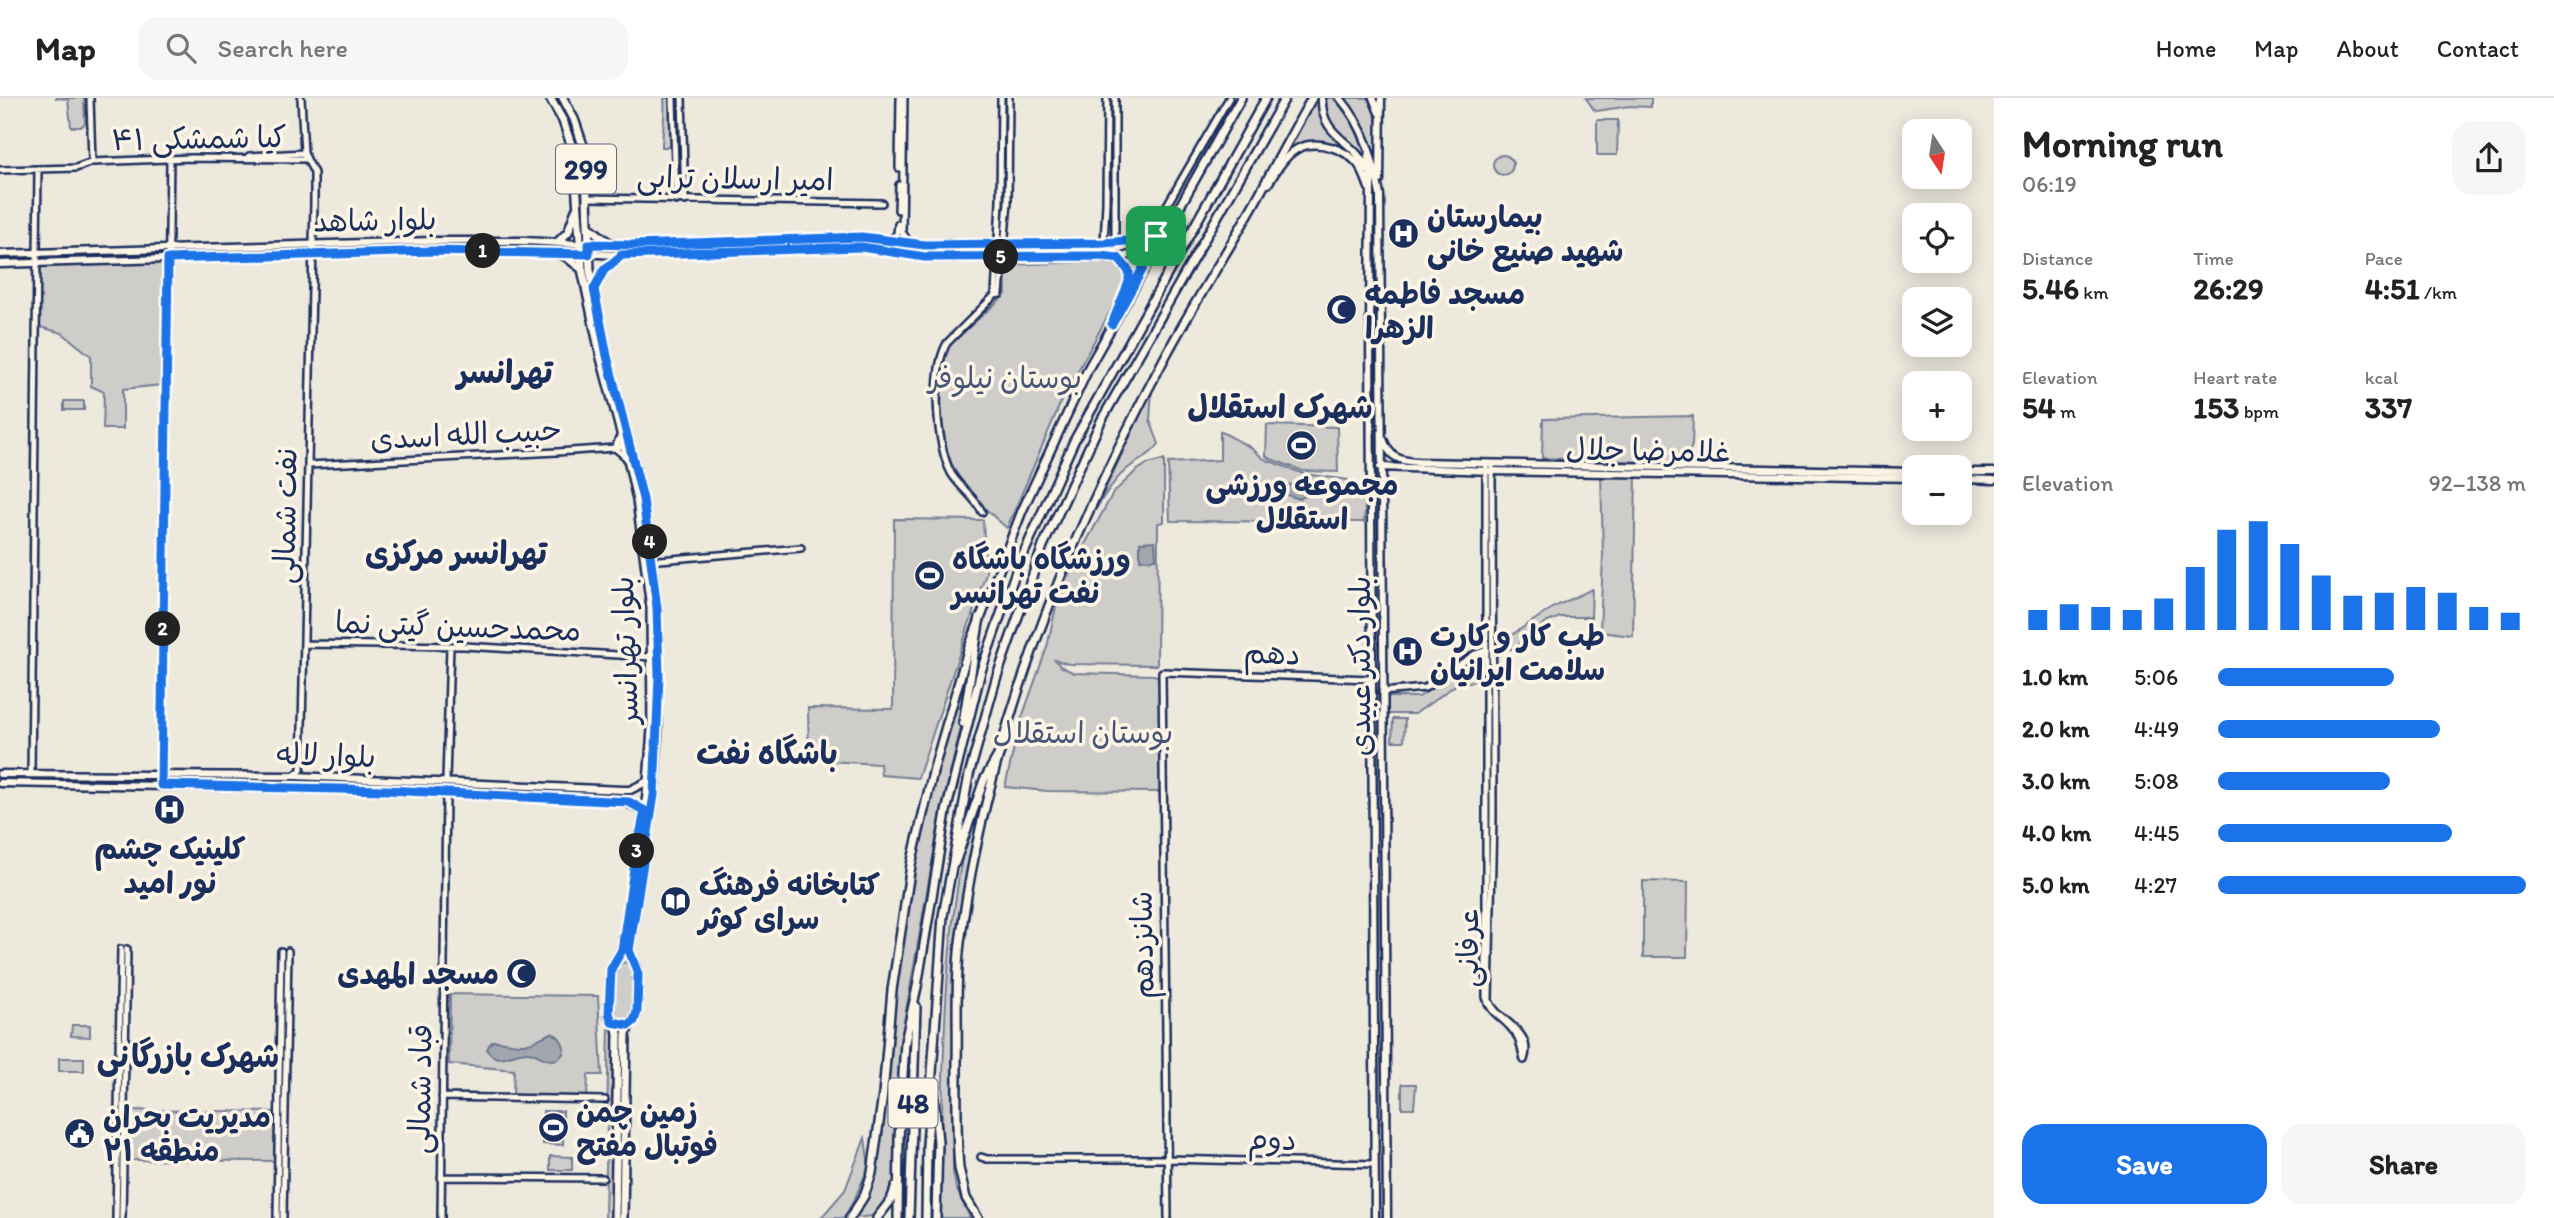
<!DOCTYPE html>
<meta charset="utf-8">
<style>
body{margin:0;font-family:Itim,"Playpen Sans Arabic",sans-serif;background:#f6f6f6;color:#222;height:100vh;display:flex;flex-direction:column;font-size:26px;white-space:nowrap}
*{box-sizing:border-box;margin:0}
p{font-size:23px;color:#767676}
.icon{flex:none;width:38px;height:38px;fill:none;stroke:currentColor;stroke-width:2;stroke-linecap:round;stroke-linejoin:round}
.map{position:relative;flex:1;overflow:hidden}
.panel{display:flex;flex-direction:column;background:#fff;width:560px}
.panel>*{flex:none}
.needle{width:46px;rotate:168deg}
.controls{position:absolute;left:1902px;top:21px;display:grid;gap:14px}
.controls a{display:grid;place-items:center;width:70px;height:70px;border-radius:14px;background:#fff;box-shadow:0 4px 18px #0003;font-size:35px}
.pin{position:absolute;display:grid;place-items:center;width:60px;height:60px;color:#fff;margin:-30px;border-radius:14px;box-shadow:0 4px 10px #0006}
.km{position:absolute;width:35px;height:35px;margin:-18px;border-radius:50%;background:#222;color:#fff;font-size:19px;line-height:35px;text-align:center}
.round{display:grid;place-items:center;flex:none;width:74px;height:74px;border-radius:21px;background:#f6f6f6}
.headline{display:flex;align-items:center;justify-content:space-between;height:119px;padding:0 28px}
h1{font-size:38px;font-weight:800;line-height:52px}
.figures{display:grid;grid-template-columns:repeat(3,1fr);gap:10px;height:119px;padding:7px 28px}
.figures div{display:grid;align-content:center}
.figures b{font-size:30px;font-weight:800}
.figures small{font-size:19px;font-weight:400}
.figures p{font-size:19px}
.chart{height:196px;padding:14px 28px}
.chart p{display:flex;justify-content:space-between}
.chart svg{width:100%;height:126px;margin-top:7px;stroke:#1a73e8;stroke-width:6}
.cta{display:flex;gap:14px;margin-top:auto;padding:14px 28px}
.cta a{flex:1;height:80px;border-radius:21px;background:#1a73e8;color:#fff;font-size:28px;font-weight:800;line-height:80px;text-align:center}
.cta a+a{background:#f6f6f6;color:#222}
ul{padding:0 28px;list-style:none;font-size:23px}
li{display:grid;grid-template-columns:112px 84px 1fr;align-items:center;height:52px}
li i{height:18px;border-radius:9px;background:#1a73e8}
header{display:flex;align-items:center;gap:42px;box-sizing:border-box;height:98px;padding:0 35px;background:#fff;border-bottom:2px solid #e0e0e0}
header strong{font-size:33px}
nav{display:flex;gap:38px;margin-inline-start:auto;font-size:24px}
.search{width:490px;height:63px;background:#f6f6f6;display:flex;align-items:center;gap:18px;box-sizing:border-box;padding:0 24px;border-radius:21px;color:#767676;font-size:26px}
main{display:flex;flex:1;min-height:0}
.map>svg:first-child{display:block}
</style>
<header>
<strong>Map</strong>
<div class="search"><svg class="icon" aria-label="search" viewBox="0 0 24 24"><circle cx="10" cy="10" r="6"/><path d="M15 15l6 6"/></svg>Search here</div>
<nav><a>Home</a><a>Map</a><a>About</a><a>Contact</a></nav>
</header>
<main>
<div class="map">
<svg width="1994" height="1120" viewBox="0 0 1994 1120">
<rect width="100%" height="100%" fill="#eee9dd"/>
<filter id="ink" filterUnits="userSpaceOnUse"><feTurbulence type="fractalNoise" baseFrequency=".0143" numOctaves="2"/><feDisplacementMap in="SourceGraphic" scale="14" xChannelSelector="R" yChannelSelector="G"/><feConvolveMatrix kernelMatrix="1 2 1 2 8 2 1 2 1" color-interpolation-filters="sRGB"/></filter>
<g filter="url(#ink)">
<path fill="#cfcdca" stroke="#757e94" stroke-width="2" d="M 55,0 L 84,0 L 85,25 L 81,29 L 71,29 L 68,1 Z
M 664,0 L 670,0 L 671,49 L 662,49 C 662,36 666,10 664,0 Z
M 1316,0 L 1320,0 C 1318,40 1350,42 1364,72 L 1337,48 L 1299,47 L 1292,50 L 1281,61 Z
M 1325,0 L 1333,0 C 1352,20 1363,43 1368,70 C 1351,51 1322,28 1325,0 Z
M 1344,0 L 1371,0 L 1376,13 L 1377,72 C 1372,45 1362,20 1344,0 Z
M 1586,0 L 1651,0 L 1651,9 L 1629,8 L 1597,13 L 1594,12 Z
M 1597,22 L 1618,22 L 1617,57 L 1597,57 Z
M1493 67a10 10 0 1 1 20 0a10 10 0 1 1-20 0Z
M 1158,138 L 1131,185 L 1131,171 L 1125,162 L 1131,161 L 1137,157 L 1138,150 L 1135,144 L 1150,143 Z
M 1110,163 C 1121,168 1126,176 1124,188 L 1061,304 L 1007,430 C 940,374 936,343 944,258 L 948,250 L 955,242 L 1006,196 L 1005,167 Z
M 165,165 L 162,287 L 123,291 L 123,331 L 103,331 L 104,294 L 91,288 L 91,258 L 62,235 L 40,229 L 40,168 Z
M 1152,292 L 1150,322 L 1159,346 C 1151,358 1138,362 1127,371 C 1113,383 1104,397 1095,413 Z
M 64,303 L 84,303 L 84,312 L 64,312 Z
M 1693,318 L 1692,347 L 1685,366 L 1542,360 L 1543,321 Z
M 1267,327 L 1337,329 L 1338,374 L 1303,373 L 1271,361 L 1266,358 Z
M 1220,333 L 1250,349 L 1264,361 L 1304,376 L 1348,382 L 1350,393 L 1366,396 L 1364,424 L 1170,423 L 1168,365 L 1220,362 Z
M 1164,362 L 1164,424 L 1158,425 L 1157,567 L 1069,566 L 1055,562 L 1060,568 L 1074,575 L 1154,577 L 1159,579 L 1160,694 L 1047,693 L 1005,689 L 1019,628 L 1047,549 L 1056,509 L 1064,485 L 1113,395 L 1136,373 L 1147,366 Z
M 1601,375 L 1636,375 L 1633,538 L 1600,534 L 1603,456 Z
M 894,421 L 983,422 L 986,475 L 918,680 L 881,677 L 880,666 L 809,662 L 808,610 L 893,611 Z
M 1592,491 L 1591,519 L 1560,519 L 1545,525 L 1513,551 L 1499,551 L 1498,546 L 1554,509 Z
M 971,554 L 962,623 L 939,725 L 905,919 L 900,964 L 894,1085 L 886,1103 L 873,1118 L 855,1120 L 869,1098 L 876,1077 C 887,1007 888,935 898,865 C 914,759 939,656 971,554 Z
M 1481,557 L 1482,582 L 1457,586 L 1415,616 L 1387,616 L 1387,599 L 1419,599 Z
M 1374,591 L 1380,594 L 1382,1018 L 1379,1020 L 1377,1019 Z
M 1393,621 L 1405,621 L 1404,643 L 1392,643 Z
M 981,698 L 954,850 L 953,1074 L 956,1090 L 970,1120 L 940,1120 C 943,997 941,875 963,754 C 967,735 975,716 981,698 Z
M 1643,783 L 1688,784 L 1687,859 L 1643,859 Z
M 625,864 L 632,868 C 635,876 637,916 629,921 C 624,923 622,922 617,921 L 613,914 L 614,874 L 616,868 Z
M 450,896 L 598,898 L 602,977 L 588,977 L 587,999 L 513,997 L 514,972 L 449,966 Z
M 72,927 L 90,927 L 90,939 L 71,938 Z
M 609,927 L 616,934 L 612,1120 L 605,1120 Z
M 622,930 L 624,931 L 620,1120 L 618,1120 Z
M 59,960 L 84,960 L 84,973 L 59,973 Z
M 1402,986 L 1416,986 L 1414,1010 L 1402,1010 Z
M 126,1012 L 280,1014 L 279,1063 L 125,1062 Z
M 543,1013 L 563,1013 L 563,1047 L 543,1046 Z
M 1380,1024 L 1383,1027 L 1385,1120 L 1378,1120 L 1377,1025 Z
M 865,1040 L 869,1068 L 855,1100 L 844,1120 L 821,1120 L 845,1092 Z
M 550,1058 L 572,1059 L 572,1072 L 550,1072 Z"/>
<path fill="#a2a7af" stroke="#6c778f" stroke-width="2" d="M 1312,385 L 1319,387 L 1320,391 L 1299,401 L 1287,397 L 1282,392 L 1287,387 Z
M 1155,443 L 1156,461 L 1140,462 L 1140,444 Z
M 552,935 C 565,940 570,959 553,962 C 544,963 536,954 527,954 C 512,954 497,968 487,952 L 489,947 L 493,943 C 504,942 513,947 524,946 C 536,945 541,938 552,935 Z"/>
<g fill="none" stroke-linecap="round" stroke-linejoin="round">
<defs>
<path id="tertiary" d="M 90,0 L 92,64
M 673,0 L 676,103
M 682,0 L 685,103
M 904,0 L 902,134 L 910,146
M 249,58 L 304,55
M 899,70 L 900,0
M 0,72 L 76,70 L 92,64 L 191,60 L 306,61
M 588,100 L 882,105
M 898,112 L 899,87
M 1140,141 L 1153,131 L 1229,0
M 889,143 L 897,136 L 898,126
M 1115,144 L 1115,0
M 1104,145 L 1106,105 L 1107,0
M 995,197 L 1000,104 L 1001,0
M 621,336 L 615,350 L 628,361
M 1486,366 L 1486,899 C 1490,915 1501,918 1511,930 C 1520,939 1521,951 1524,962 C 1535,931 1495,923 1489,902 L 1493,718 L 1492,366
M 309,367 L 557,354 L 615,350 L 625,347
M 982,414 C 976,400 959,389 951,375 C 936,347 931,273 947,245 L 995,197 L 1000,196 L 1008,104 L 1009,0
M 648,463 L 801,450
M 304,546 L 464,548 L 652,559
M 1382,594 L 1425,590 L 1475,556 L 1487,552
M 31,676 L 38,71
M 295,677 L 301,672 L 314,103 L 314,75 L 304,55 L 301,0
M 446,683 L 450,548
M 161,687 L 170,61
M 442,999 L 605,1002
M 981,1059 L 987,1061 L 1168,1061 L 1374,1066
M 441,1079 L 603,1080
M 116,1120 L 121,851
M 122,1120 L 127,851
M 277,1120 L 281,853
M 283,1120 L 288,853
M 441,1120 L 446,694
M 1168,1120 L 1162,574 L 1372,581"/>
<path id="secondary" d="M 1322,0 C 1320,40 1356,42 1367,72
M 1340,0 C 1365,29 1373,61 1380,97 L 1387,1120
M 1373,0 L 1379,15
M 1368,59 L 1371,83 L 1370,233 L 1375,1120
M 1380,82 L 1381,0
M 1268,86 C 1277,72 1285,56 1301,49 C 1319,42 1345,51 1357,65 C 1363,72 1366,82 1369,90
M 0,156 L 433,143 L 525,143 L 615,148 L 861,140 L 925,147 L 1104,145 L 1148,141 L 1166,129
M 1118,160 L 1133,156 L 1133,148 L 1128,143
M 0,166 L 426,153 L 549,153 L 615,157 L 861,149 L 925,159 L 1102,158 L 1118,160 L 1129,173 L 1129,184 L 1114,221
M 1383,341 C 1390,360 1399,363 1418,364 L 1914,374
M 1380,369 L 1492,373 L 1914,380
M 1960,374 L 1994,374
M 1960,381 L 1994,382
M 0,676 L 295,678 L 623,692 L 630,692 L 648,683
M 0,685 L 386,692 L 622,703 L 645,713"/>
<path id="primary" d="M 550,0 L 563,23 L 574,55 L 582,171 L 601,260 L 628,361 L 637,402 L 651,510 L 652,631 L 647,697 L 622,852 L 613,868 L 611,876 L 609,918 L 617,930 L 618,936 L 615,1120
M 563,0 L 574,21 L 585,53 L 590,172 L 607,258 L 643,401 L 657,510 L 658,631 L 654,697 L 629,852 L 638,876 L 637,904 L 636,919 L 629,927 L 626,936 L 623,1120
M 588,128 L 605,142 L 615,148
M 558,144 L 568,134 L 576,112
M 549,153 L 565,158 L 582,171
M 594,190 L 604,172 L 622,157
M 850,1120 L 864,1098 L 872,1075 L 883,996 L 892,892 L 911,767 L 934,670 L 968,552 L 1022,413 L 1089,269 L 1241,0
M 978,1120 L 966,1100 L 959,1070 C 956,1035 957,1001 957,966 C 958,926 955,885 960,845 C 986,640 1067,442 1164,261 C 1192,208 1225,158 1254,106 C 1273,71 1292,35 1312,0"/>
<path id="trunk" d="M 963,625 L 980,519
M 955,765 L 984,682 L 1000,654
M 934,1000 L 938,1044 L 936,1120
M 877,1120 L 891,1102 L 896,1088
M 898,1120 L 899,1040 L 905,944 L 917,889 L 946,714 L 981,573 L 1016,473 L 1074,343 L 1266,0
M 909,1120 L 916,908
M 926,1120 L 927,1047 L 943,818 L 969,677 L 996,581 L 1043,448 L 1101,323 L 1285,0"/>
</defs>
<use href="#tertiary" stroke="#1b2f5e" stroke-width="10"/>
<use href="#secondary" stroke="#1b2f5e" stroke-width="11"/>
<use href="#primary" stroke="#1b2f5e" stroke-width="12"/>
<use href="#trunk" stroke="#1b2f5e" stroke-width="12"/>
<use href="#tertiary" stroke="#fcf5e5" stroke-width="5"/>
<use href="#secondary" stroke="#fcf5e5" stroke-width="6"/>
<use href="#primary" stroke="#fcf5e5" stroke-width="7"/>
<use href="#trunk" stroke="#fcf5e5" stroke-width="7"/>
</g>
</g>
<g fill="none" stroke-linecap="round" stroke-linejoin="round" filter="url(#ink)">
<defs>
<path id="route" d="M 1166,129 L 1112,226 L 1129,184 L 1129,173 L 1118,160 L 1102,158 L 925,159 L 861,149 L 622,157 L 604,172 L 594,191 L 607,258 L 643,401 L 657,510 L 659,578 L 654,697 L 629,852 L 638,876 L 637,914 L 634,923 L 629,927 L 612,924 L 609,915 L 611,871 L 622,852 L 636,757 L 645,713 L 629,704 L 386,692 L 161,687 L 168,161 L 433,153 L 589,156 L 589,146 L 635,147 L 862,139 L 925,147 L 1104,145 L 1148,141 Z"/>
</defs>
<use href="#route" stroke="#fff" stroke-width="14"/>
<use href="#route" stroke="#1a73e8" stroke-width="9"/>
</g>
<defs>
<symbol id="hospital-disc" viewBox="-11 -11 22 22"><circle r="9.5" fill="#1b2f5e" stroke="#fcf5e5"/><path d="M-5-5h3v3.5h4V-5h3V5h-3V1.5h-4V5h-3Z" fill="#fff"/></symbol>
<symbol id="mosque-disc" viewBox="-11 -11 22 22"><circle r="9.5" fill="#1b2f5e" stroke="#fcf5e5"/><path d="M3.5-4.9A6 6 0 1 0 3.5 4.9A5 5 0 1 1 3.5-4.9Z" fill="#fff"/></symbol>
<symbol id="stadium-disc" viewBox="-11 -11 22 22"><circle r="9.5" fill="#1b2f5e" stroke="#fcf5e5"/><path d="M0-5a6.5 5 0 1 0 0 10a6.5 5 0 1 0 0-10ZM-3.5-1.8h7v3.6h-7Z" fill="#fff"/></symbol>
<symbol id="library-disc" viewBox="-11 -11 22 22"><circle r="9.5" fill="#1b2f5e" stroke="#fcf5e5"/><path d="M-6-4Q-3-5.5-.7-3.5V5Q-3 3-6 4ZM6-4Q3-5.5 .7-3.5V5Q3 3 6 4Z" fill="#fff"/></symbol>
<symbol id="civic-disc" viewBox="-11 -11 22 22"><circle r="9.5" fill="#1b2f5e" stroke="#fcf5e5"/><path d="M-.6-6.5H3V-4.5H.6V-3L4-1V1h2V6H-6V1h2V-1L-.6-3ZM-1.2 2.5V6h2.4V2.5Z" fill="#fff"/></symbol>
</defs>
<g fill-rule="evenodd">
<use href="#hospital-disc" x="1386" y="118" width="35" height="35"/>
<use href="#mosque-disc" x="1324" y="194" width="35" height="35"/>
<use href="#stadium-disc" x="1284" y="330" width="35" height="35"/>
<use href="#stadium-disc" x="912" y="460" width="35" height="35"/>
<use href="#hospital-disc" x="1390" y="536" width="35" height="35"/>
<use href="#hospital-disc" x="152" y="694" width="35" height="35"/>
<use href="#library-disc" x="658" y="786" width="35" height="35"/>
<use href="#mosque-disc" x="504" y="858" width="35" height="35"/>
<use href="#stadium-disc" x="536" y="1012" width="35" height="35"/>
<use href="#civic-disc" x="62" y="1018" width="35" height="35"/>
</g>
<g text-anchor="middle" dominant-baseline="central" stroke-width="7" stroke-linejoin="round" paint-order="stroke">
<g fill="#fcf5e5" stroke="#5e6a86" stroke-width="2">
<rect x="556" y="46.5" width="60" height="49" rx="5"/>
<rect x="888.5" y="980.5" width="49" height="49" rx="5"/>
</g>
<g font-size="28" font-weight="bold" fill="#1b2f5e">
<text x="586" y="71">299</text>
<text x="913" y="1005">48</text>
</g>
<g font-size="30" fill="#1b2f5e" stroke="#fcf5e5">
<text transform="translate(199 40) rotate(-1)">۴۱ کیا شمشکی</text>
<text transform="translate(735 80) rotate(1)">امیر ارسلان ترابی</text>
<text transform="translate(375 122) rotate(-1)">بلوار شاهد</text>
<text transform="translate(466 336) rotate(-3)">حبیب الله اسدی</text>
<text transform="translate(1648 352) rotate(1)">غلامرضا جلال</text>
<text transform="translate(285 418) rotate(-89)">نفت شمالی</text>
<text transform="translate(458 528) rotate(2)">محمدحسین گیتی نما</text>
<text transform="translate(625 552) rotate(-92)">بلوار تهرانسر</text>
<text transform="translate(1272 555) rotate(2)">دهم</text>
<text transform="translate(1359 568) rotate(-90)">بلوار دکتر عبیدی</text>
<text transform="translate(326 657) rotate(2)">بلوار لاله</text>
<text transform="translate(1142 847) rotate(-91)">شانزدهم</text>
<text transform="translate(1467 850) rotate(-90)">عرفانی</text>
<text transform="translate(420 991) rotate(-89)">قباد شمالی</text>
<text transform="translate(1272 1041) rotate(1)">دوم</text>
</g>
<g font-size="30" font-weight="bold" fill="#1b2f5e" stroke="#fcf5e5" text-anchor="start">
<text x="1427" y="118">بیمارستان<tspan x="1427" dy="34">شهید صنیع خانی</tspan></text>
<text x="1365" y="195">مسجد فاطمه<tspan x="1365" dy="34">الزهرا</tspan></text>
<text x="1302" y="386" text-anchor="middle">مجموعه ورزشی<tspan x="1302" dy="34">استقلال</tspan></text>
<text x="952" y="460">ورزشگاه باشگاه<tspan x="952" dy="34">نفت تهرانسر</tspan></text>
<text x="1430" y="537">طب کار و کارت<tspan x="1430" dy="34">سلامت ایرانیان</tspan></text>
<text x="170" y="750" text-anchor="middle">کلینیک چشم<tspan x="170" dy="34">نور امید</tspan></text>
<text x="699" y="786">کتابخانه فرهنگ<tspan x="699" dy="34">سرای کوثر</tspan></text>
<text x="499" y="875" text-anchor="end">مسجد المهدی</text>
<text x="576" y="1013">زمین چمن<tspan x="576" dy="34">فوتبال مفتح</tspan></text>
<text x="103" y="1018">مدیریت بحران<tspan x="103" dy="34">منطقه ۲۱</tspan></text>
</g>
<g font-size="30" fill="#485679" stroke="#fcf5e5">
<text x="1005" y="279">بوستان نیلوفر</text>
<text x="1083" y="634">بوستان استقلال</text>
</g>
<g font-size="32" font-weight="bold" fill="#1b2f5e" stroke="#fcf5e5">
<text x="505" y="274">تهرانسر</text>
<text x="1280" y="309">شهرک استقلال</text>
<text x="456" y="455">تهرانسر مرکزی</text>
<text x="767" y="655">باشگاه نفت</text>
<text x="188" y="958">شهرک بازرگانی</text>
</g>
</g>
</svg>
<div class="controls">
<a><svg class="needle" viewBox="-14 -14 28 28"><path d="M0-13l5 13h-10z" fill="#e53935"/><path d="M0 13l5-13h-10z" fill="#767676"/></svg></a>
<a><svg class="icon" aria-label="locate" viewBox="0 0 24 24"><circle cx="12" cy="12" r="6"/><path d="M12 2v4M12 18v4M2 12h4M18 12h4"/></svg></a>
<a><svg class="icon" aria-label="layers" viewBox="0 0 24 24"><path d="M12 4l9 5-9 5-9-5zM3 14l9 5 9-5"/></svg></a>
<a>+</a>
<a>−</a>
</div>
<div class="pin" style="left:1156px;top:138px;background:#1e9e55"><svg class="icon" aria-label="arrive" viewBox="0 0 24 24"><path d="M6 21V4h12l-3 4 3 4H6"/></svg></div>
<b class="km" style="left:483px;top:153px">1</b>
<b class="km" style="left:163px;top:531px">2</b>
<b class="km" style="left:637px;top:753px">3</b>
<b class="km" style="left:650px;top:444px">4</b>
<b class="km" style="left:1001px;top:159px">5</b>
</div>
<section class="panel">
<div class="headline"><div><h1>Morning run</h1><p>06:19</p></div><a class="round"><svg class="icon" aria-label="share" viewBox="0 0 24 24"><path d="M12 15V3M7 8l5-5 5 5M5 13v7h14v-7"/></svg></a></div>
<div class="figures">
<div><p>Distance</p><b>5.46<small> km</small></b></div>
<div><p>Time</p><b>26:29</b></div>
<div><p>Pace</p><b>4:51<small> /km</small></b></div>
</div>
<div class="figures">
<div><p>Elevation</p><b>54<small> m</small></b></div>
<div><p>Heart rate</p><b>153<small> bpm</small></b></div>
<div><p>kcal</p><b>337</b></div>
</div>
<div class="chart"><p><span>Elevation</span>92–138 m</p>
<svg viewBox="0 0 160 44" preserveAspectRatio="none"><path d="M5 44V37M15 44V35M25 44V36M35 44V37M45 44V33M55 44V22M65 44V9M75 44V6M85 44V14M95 44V25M105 44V32M115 44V31M125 44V29M135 44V31M145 44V36M155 44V38"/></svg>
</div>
<ul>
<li><b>1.0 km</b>5:06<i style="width:57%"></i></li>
<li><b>2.0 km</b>4:49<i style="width:72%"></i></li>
<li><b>3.0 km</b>5:08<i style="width:56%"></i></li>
<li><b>4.0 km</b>4:45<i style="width:76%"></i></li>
<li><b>5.0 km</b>4:27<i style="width:100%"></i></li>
</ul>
<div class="cta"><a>Save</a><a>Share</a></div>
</section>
</main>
